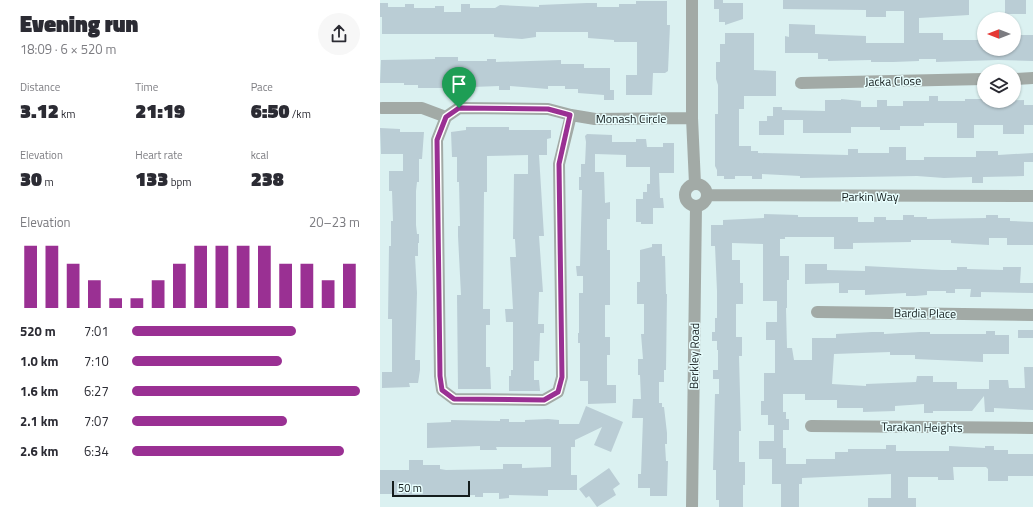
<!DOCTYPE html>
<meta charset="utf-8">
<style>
body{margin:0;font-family:"Titillium Web",sans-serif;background:#f7f7f7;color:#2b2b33;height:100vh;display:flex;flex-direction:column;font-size:15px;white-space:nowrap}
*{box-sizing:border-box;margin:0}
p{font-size:13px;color:#7c7c81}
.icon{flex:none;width:22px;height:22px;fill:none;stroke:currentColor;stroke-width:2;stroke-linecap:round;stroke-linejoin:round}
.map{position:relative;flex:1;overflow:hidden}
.panel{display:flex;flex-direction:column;background:#fff;width:380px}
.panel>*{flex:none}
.needle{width:26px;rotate:270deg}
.buttons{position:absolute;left:597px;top:12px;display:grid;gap:8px}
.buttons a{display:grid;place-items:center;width:44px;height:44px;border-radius:50%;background:#fff;box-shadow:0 1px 3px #0004;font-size:20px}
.scale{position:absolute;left:12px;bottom:10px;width:78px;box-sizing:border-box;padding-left:4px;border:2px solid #151d1d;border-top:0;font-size:11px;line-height:14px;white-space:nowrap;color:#151d1d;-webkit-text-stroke:3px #e8fefe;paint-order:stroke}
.pin{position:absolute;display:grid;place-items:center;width:34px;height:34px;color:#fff;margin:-41px -17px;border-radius:50% 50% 50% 0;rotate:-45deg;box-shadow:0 0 4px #0007}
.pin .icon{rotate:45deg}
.round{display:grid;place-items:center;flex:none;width:42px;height:42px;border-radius:21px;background:#f7f7f7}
.overview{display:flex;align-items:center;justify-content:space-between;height:68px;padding:0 20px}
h1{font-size:22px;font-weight:800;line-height:30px}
.figures{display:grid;grid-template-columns:repeat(3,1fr);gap:6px;height:68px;padding:4px 20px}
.figures div{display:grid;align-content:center}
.figures b{font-size:20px;font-weight:800}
.figures small{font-size:11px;font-weight:400}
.figures p{font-size:11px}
.chart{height:112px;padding:8px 20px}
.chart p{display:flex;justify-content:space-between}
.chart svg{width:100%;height:72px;margin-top:4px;stroke:#9a3093;stroke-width:6}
ul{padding:0 20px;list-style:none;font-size:13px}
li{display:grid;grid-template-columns:64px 48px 1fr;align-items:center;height:30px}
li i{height:10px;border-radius:5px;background:#9a3093}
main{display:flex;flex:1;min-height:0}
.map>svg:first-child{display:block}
</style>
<main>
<section class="panel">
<div class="overview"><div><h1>Evening run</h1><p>18:09 · 6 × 520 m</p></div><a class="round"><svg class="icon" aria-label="share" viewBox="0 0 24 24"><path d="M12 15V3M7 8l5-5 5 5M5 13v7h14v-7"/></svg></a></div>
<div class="figures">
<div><p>Distance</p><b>3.12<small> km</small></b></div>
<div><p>Time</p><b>21:19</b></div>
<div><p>Pace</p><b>6:50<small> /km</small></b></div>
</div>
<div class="figures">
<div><p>Elevation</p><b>30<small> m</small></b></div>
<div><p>Heart rate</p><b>133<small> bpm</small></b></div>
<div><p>kcal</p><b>238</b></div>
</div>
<div class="chart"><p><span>Elevation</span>20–23 m</p>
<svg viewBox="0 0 160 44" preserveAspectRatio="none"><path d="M5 44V6M15 44V6M25 44V17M35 44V27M45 44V38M55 44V38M65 44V27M75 44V17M85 44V6M95 44V6M105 44V6M115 44V6M125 44V17M135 44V17M145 44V27M155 44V17"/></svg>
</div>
<ul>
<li><b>520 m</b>7:01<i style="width:72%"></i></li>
<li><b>1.0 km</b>7:10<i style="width:66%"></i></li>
<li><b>1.6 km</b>6:27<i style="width:100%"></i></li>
<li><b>2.1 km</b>7:07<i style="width:68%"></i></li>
<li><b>2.6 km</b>6:34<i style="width:93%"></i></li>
</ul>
</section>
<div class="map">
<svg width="653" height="507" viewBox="0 0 653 507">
<rect width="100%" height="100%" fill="#dbf1f1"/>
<path fill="#bacdd5" d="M 334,0 L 343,0 L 343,3 L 363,3 L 363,19 L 345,25 L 345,22 L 339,22 L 339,9 L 334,9 Z
M 403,0 L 589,0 L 589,15 L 539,18 L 539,33 L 563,33 L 563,40 L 604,40 L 604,49 L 634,49 L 634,35 L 653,35 L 653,61 L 618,60 L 556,62 L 556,59 L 539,59 L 539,61 L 513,62 L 491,62 L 491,60 L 448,61 L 448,59 L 438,59 L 438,53 L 405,53 L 405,36 L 409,37 L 409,24 L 435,25 L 435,34 L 486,36 L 486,43 L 524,43 L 524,11 L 506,11 L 506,17 L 486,17 L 486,10 L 403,9 Z
M 625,0 L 646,0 L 646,14 L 625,14 Z
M 256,1 L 287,1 L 287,25 L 290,25 L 288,71 L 285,73 L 273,73 L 272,95 L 246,95 L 246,75 L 257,75 L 257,42 L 234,42 L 234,40 L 208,38 L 208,32 L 156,32 L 156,37 L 142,39 L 114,37 L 114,34 L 2,34 L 2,17 L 0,17 L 0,3 L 8,3 L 8,7 L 25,7 L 25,4 L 34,4 L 34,8 L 55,8 L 55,6 L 64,6 L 64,12 L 81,12 L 81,4 L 90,4 L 90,8 L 115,8 L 120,5 L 159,7 L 159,5 L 207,3 L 217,3 L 217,7 L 239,7 L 239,4 L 256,4 Z
M 345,33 L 374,33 L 374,70 L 396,71 L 396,96 L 364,96 L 364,109 L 359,109 L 359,146 L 371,146 L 371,151 L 378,151 L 378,153 L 468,155 L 468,149 L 478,149 L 478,153 L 509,153 L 509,147 L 526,147 L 526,160 L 544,160 L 544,157 L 596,157 L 596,151 L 618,151 L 618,155 L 653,153 L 653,162 L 644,162 L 644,176 L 603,177 L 603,183 L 592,183 L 592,177 L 564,178 L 537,176 L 420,178 L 420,176 L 382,174 L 382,179 L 372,179 L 372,176 L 355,176 L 355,179 L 344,179 L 344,176 L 337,176 L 337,170 L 335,166 L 335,114 L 338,114 L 338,85 L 336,79 L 336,62 L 340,62 L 340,44 L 345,44 Z
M 55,57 L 78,57 L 78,61 L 107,61 L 107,59 L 116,59 L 116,62 L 181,60 L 181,64 L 204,64 L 204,68 L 230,68 L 230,90 L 234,90 L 234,100 L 224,100 L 224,95 L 198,93 L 198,89 L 185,89 L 185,86 L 168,86 L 168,89 L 130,86 L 130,90 L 119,90 L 119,86 L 92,87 L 92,85 L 64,86 L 64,88 L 38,88 L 38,85 L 24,85 L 24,83 L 0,83 L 1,60 L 55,59 Z
M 549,96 L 558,96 L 558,101 L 585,101 L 585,99 L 604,99 L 604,101 L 644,100 L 644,105 L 653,105 L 653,125 L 644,125 L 644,134 L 623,134 L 623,125 L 594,125 L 594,138 L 577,138 L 577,123 L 544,123 L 544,126 L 520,126 L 520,130 L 500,130 L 500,127 L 471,127 L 471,133 L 423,133 L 423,120 L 404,120 L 404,135 L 379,135 L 379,121 L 387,121 L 387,116 L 393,116 L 393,107 L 402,107 L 402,110 L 445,111 L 445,100 L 461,100 L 461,99 L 481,101 L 481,107 L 497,107 L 497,100 L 507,100 L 507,106 L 523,106 L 523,101 L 549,101 Z
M 86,127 L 129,127 L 129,130 L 171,130 L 171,138 L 167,139 L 167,155 L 159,155 L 164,236 L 159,236 L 163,292 L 159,292 L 158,324 L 164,324 L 164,333 L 160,333 L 159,361 L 154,361 L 154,380 L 159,380 L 160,391 L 129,391 L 129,376 L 131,376 L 131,370 L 133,370 L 133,322 L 126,322 L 125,309 L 133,309 L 130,257 L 136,257 L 135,239 L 133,239 L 134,174 L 148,174 L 148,155 L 107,156 L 107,192 L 104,192 L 103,309 L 110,309 L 110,325 L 106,325 L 106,367 L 110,367 L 111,389 L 78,389 L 77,295 L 81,295 L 78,236 L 78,226 L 80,226 L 79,182 L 77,182 L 77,157 L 72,157 L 71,132 L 86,130 Z
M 0,128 L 20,129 L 20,132 L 44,132 L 42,159 L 39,159 L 39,182 L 37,182 L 36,191 L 36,225 L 37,234 L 39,234 L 39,243 L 38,243 L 38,256 L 35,256 L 37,293 L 35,360 L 40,360 L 40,370 L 38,383 L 29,383 L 30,387 L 2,388 L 2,372 L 12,372 L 12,319 L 8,319 L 9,246 L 11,246 L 11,221 L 13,221 L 12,191 L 9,191 L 9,171 L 23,171 L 23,154 L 1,154 Z
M 207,134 L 232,135 L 232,142 L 256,142 L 256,139 L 266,139 L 267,147 L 283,147 L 283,143 L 294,143 L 294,173 L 279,173 L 280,198 L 283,198 L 284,208 L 273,208 L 273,224 L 261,224 L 261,222 L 256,222 L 256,199 L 263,199 L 263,192 L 267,192 L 267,184 L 270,184 L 270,167 L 246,167 L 246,155 L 215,154 L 215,172 L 224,172 L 225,203 L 230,202 L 230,219 L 227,219 L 227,250 L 230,250 L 230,305 L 225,305 L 225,337 L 230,337 L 230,355 L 227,355 L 227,385 L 236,385 L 236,403 L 208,404 L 208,381 L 200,381 L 200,343 L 198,343 L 198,333 L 199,333 L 199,293 L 203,293 L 203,276 L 197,276 L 196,266 L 200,266 L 202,190 L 199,190 L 199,177 L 201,177 L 201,164 L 205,164 L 206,142 L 205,136 Z
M 384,214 L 418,215 L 418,217 L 478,217 L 478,222 L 494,222 L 494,217 L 506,217 L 506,220 L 523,220 L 523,215 L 534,215 L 534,217 L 547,217 L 547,219 L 606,218 L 606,215 L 618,215 L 618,218 L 630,218 L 630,221 L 653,222 L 653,245 L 627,245 L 627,238 L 609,238 L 609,245 L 571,243 L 571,240 L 531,240 L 531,242 L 473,243 L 473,249 L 454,249 L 454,237 L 405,237 L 405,239 L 400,239 L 400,256 L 409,256 L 409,280 L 407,280 L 407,308 L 406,308 L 407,348 L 412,348 L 414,360 L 432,360 L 432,338 L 456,338 L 456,334 L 492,332 L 504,332 L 504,334 L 540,332 L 550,332 L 550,334 L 606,334 L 606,331 L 615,331 L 615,335 L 629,335 L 629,354 L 603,354 L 603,362 L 535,359 L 535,355 L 510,355 L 510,352 L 454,354 L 452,384 L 486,386 L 486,384 L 536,382 L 537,376 L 553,376 L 553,382 L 577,382 L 577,389 L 609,389 L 609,380 L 628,380 L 629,388 L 645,388 L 644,367 L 653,367 L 653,410 L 614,408 L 614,412 L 605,412 L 604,396 L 592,411 L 553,411 L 553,413 L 544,413 L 544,404 L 515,406 L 515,411 L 483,412 L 483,408 L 457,408 L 457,400 L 425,400 L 425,394 L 403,394 L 403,412 L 406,412 L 406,419 L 409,419 L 409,430 L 403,430 L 403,448 L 406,448 L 406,464 L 426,464 L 426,459 L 455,459 L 455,452 L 468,452 L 468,449 L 506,449 L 506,445 L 516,445 L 516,451 L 569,451 L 569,446 L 605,448 L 605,446 L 614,446 L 614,450 L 628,450 L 628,454 L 653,454 L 653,476 L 628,476 L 628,481 L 608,481 L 608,469 L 606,467 L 573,467 L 574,480 L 558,480 L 558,477 L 528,477 L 528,498 L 536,498 L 536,507 L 488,507 L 488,498 L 511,498 L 511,474 L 422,478 L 422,484 L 419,484 L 419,507 L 401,507 L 401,484 L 392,484 L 392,459 L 379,459 L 379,441 L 394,441 L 394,425 L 388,425 L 388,415 L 381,415 L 381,401 L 384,401 L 384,373 L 395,373 L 395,340 L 386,340 L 386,322 L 397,322 L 397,301 L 383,301 L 383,244 L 352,243 L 352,260 L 360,260 L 360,283 L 363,283 L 363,304 L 356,304 L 356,337 L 362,337 L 362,356 L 359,356 L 361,431 L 359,431 L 359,462 L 365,462 L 365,485 L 363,485 L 363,507 L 339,507 L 339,500 L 336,500 L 336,470 L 333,470 L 335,394 L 339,394 L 339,379 L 333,379 L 333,370 L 338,370 L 338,350 L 337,350 L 337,341 L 332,341 L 332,332 L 335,332 L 335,318 L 337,318 L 337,291 L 335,246 L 331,246 L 331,225 L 343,225 L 343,220 L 384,218 Z
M 272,244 L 282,244 L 282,256 L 285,256 L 286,294 L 287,294 L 286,370 L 284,370 L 284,382 L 279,382 L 279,403 L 282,403 L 282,407 L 284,407 L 287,433 L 287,444 L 285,444 L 286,461 L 288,461 L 287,496 L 270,496 L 270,488 L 258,488 L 258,474 L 261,474 L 263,418 L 252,418 L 253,399 L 261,399 L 260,375 L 258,375 L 258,359 L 263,359 L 261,334 L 264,334 L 264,304 L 257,304 L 257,282 L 260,282 L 260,250 L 272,247 Z
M 425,264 L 447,264 L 447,270 L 485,271 L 485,266 L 562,270 L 577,270 L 577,267 L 587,267 L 587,269 L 623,270 L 623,267 L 641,267 L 640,283 L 653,283 L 653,293 L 601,292 L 601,297 L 590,297 L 591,289 L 575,289 L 575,293 L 566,293 L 566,291 L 547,291 L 547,295 L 535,296 L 526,296 L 526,293 L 485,295 L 485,290 L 468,290 L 468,293 L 459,293 L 459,283 L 425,284 Z
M 638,330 L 653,330 L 653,338 L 638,338 Z
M 206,406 L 243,422 L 231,452 L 214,445 L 222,427 L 195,440 L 195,447 L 191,447 L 191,475 L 197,475 L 197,490 L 168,490 L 168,496 L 129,495 L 129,498 L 119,499 L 119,493 L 103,493 L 103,497 L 95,497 L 95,495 L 12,497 L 12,494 L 0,494 L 0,470 L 29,470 L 29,460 L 43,460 L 43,465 L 60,465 L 60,469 L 66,470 L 123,469 L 123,464 L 142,464 L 142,468 L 171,467 L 171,447 L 116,447 L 117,450 L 100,450 L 100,446 L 47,448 L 47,423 L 71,422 L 71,420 L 120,421 L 120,419 L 129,419 L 129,422 L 145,422 L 145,420 L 168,419 L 179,420 L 179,424 L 199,424 Z
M 229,468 L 240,484 L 233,489 L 236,495 L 217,507 L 209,496 L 206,498 L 199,489 Z"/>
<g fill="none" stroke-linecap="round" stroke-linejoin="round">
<path stroke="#a2aaa6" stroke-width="12" d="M 312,0 L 312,118 L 315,184
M 634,79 L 653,78
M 421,83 L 604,79
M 2,108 L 42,108 L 66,117
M 191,115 L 179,164 L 182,377 L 178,392 L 164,400 L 74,399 L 62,390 L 60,376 L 57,140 L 66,117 L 79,108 L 168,109 L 191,115 L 215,119 L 312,118
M305 195a11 11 0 1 1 22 0a11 11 0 1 1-22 0Z
M 327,195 L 653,196
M 437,312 L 653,315
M 431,426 L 653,428
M 312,507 L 316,206"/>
</g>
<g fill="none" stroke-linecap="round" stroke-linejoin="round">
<defs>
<path id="route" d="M 79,108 L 168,109 L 190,115 L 179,164 L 182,377 L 178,392 L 164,400 L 74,399 L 62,390 L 60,376 L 57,140 L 66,117 Z"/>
</defs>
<use href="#route" stroke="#fff" stroke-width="8"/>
<use href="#route" stroke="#9a3093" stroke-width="5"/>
</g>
<g text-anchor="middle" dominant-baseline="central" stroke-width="3" stroke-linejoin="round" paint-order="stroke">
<g font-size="12" fill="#151d1d" stroke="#e8fefe">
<text transform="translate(513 81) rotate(-1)">Jacka Close</text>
<text x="251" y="118">Monash Circle</text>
<text x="490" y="196">Parkin Way</text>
<text transform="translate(545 313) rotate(1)">Bardia Place</text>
<text transform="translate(314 356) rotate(-89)">Berkley Road</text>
<text transform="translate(542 427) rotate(1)">Tarakan Heights</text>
</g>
</g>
</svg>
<div class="buttons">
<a><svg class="needle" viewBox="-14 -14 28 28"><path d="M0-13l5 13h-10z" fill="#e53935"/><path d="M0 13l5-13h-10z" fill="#7c7c81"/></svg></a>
<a><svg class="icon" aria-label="layers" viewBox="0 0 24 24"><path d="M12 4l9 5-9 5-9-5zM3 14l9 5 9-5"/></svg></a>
</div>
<div class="scale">50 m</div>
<div class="pin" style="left:79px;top:108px;background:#1e9e55"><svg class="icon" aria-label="arrive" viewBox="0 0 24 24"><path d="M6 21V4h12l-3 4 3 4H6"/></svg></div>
</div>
</main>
